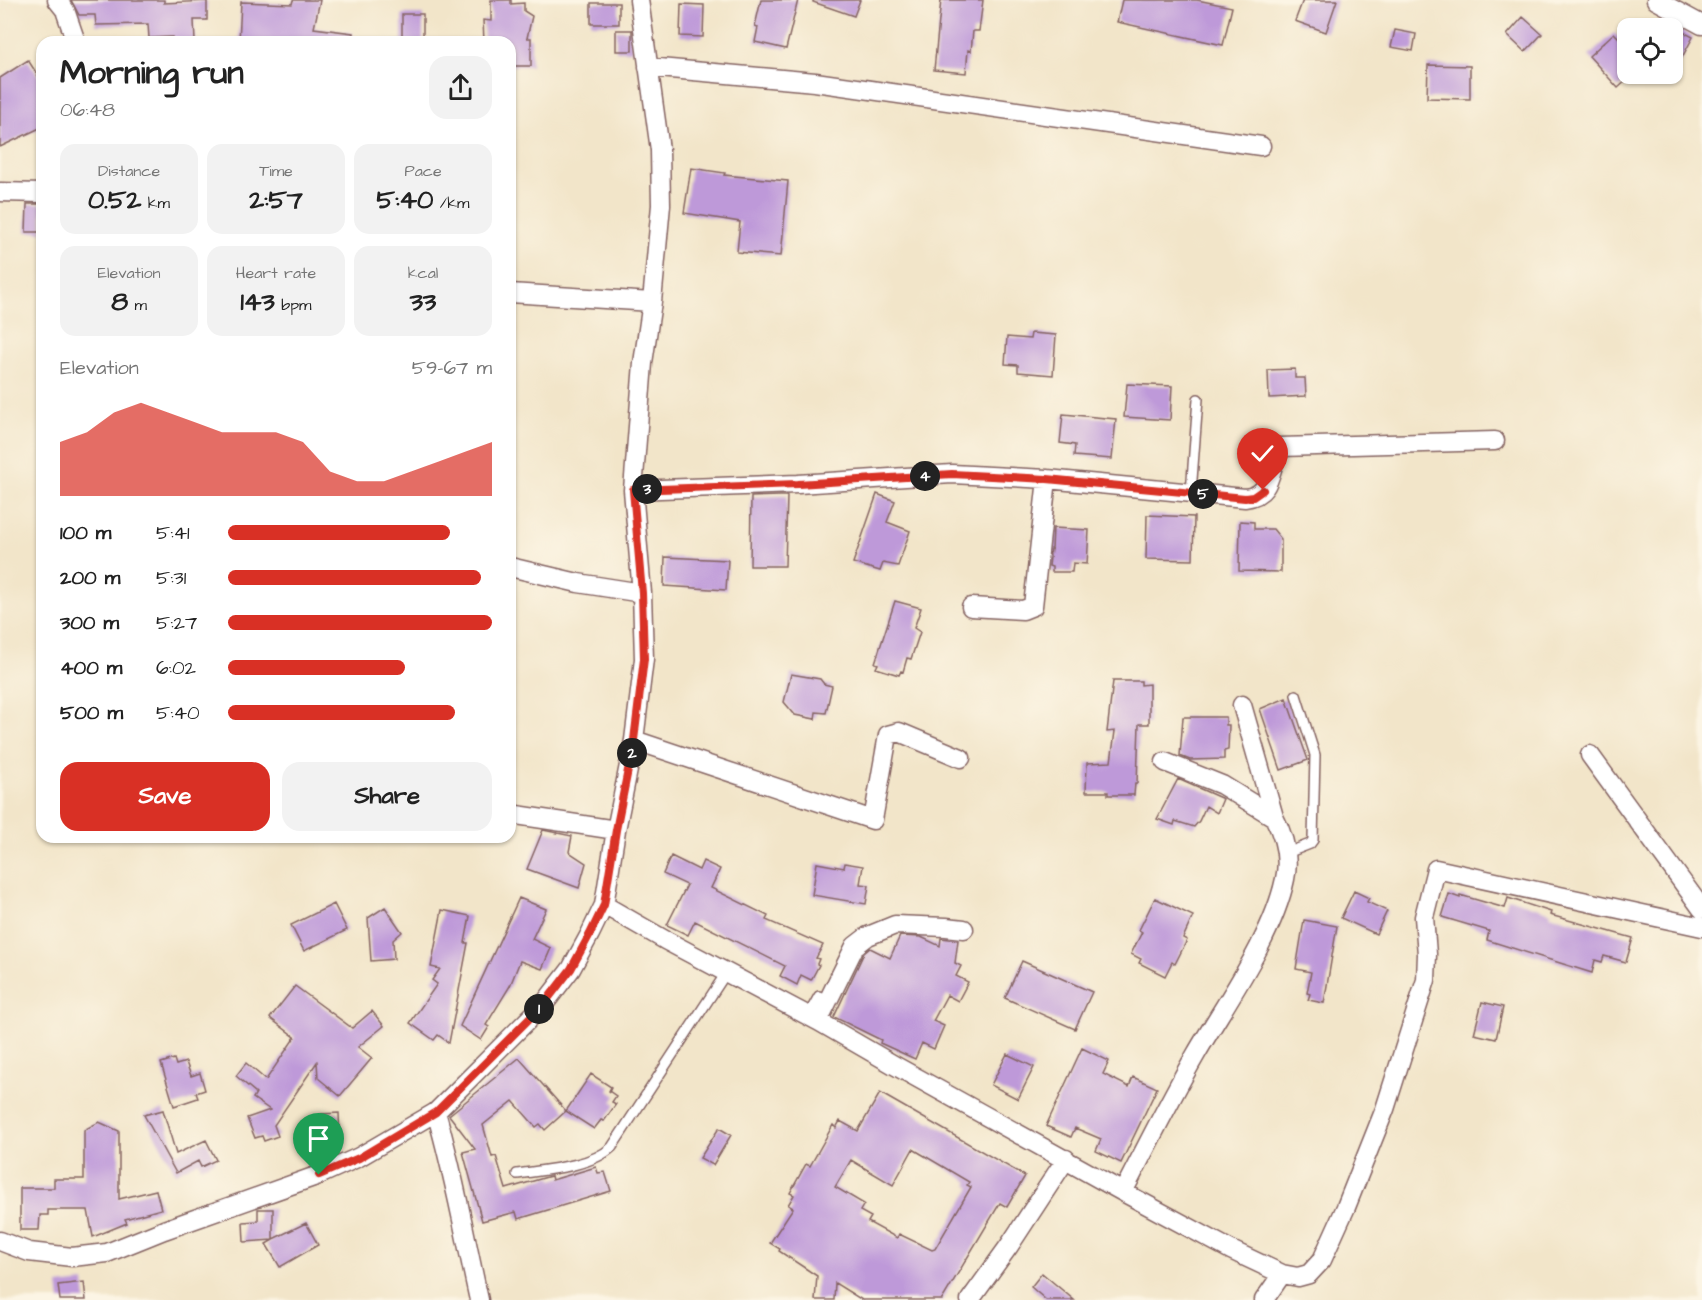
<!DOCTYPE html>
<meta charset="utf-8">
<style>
body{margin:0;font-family:"Architects Daughter",sans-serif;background:#f2f2f2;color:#222;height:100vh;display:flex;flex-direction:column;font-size:22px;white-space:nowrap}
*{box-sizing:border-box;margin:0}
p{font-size:20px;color:#767676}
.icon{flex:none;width:33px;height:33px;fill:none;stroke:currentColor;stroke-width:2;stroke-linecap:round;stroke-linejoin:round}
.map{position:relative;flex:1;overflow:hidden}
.drawer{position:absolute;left:36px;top:36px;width:480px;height:807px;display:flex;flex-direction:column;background:#fff;border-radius:18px;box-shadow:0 2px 4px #0004}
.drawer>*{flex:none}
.controls{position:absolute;left:1617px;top:18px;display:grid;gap:12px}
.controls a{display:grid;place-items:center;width:66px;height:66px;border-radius:12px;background:#fff;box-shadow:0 2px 4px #0004;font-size:30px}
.pin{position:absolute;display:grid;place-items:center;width:51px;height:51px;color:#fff;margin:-62px -26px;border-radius:50% 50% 50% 0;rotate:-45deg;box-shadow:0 0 6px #0007}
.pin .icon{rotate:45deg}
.km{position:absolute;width:30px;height:30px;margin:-15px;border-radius:50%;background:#222;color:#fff;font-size:16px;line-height:30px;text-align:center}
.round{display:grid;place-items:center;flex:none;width:63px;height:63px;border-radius:18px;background:#f2f2f2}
.summary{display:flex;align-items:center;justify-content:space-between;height:102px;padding:0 24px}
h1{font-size:33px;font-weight:700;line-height:45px}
.metrics{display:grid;grid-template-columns:repeat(3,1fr);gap:9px;height:102px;padding:6px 24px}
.metrics div{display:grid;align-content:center;border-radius:15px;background:#f2f2f2;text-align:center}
.metrics b{font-size:26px;font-weight:700}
.metrics small{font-size:16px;font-weight:400}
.metrics p{font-size:16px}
.chart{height:168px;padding:12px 24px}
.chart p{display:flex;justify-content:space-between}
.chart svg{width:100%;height:108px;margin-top:6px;fill:#d93025;opacity:.7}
.cta{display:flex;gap:12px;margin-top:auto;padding:12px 24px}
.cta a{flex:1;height:69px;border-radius:18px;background:#d93025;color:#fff;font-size:24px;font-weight:700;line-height:69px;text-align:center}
.cta a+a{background:#f2f2f2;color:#222}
ul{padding:0 24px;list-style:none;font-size:20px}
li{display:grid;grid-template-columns:96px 72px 1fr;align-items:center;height:45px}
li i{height:15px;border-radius:8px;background:#d93025}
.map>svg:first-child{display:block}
</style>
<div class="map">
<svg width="1702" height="1300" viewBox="0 0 1702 1300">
<rect width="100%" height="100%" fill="#fcf5e5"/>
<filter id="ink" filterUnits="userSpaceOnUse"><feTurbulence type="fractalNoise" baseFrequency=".0167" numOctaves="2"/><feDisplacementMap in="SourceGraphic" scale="12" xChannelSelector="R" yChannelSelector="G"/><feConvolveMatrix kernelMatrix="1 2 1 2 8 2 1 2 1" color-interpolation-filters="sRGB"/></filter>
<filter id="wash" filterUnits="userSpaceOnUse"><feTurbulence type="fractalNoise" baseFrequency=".008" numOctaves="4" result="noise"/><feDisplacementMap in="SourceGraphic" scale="24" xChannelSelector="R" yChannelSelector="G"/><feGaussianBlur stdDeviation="1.35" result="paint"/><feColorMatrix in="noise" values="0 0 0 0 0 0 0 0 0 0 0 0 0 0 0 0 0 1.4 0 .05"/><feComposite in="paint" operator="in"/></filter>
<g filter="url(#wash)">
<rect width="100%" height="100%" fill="#f2e5c9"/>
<g id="blocks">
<path fill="#be99d9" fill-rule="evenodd" d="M 71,0 L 164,0 L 164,3 L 207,1 L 207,20 L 194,20 L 195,42 L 172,42 L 172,37 L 149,38 L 148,24 L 96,25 L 95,15 L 79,15 Z
M 293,0 L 320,0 L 314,28 L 353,33 L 352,42 L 239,42 L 241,2 L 292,4 Z
M 491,0 L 511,0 L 511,4 L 524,3 L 524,11 L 532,16 L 527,38 L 531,38 L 531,66 L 510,66 L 510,42 L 484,42 L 483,20 L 491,21 Z
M 761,0 L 798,0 L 786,49 L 755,42 L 758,27 L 755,26 Z
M 813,0 L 860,0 L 854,16 L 813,2 Z
M 941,0 L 983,0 L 979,31 L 973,31 L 971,51 L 968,50 L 966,73 L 934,70 Z
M 1122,0 L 1197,0 L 1232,7 L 1223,45 L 1117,22 Z
M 1303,0 L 1337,0 L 1326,32 L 1295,21 Z
M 591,3 L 619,3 L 619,24 L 591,24 Z
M 681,4 L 704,5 L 703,37 L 680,36 Z
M 402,14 L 423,14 L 423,42 L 402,42 Z
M 1523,17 L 1542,34 L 1525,52 L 1507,35 Z
M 1672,26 L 1693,37 L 1672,76 Z
M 616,30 L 632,30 L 632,51 L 616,51 Z
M 1395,30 L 1416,34 L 1413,51 L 1391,47 Z
M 1614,33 L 1628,47 L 1628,79 L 1618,88 L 1589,56 Z
M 28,60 L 42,82 L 42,127 L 0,147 L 0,78 Z
M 1428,65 L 1470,66 L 1470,99 L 1427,98 Z
M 691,168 L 725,173 L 724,175 L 788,181 L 781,256 L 737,252 L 740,222 L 684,213 Z
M 27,204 L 42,204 L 42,232 L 26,232 Z
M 1031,333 L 1056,335 L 1053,375 L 1018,372 L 1018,365 L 1005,364 L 1007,337 L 1030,339 Z
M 1295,369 L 1295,378 L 1305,378 L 1306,396 L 1269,398 L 1268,370 Z
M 1127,384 L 1172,386 L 1170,420 L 1124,417 Z
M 1063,414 L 1116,419 L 1112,459 L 1074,456 L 1075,445 L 1060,443 Z
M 877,494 L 895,501 L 887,522 L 910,531 L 898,566 L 883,563 L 880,571 L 853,563 Z
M 780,496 L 787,496 L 785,566 L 750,566 L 751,497 Z
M 1147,515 L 1194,517 L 1193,560 L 1146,559 Z
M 1240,521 L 1254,522 L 1254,529 L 1273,529 L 1281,539 L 1281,572 L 1239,571 Z
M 1053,528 L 1089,530 L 1087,564 L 1073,563 L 1072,572 L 1052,572 L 1052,567 L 1049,566 L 1051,549 L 1052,549 Z
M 665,557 L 728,560 L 726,590 L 664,586 Z
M 895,601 L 921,608 L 914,628 L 920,632 L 911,659 L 907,658 L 903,672 L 901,671 L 899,675 L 876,668 L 878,664 L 875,663 Z
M 791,674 L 820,679 L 824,684 L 832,686 L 826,713 L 816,712 L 815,719 L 795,715 L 784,702 Z
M 1113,681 L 1141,681 L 1141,685 L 1149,684 L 1149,724 L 1139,724 L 1137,783 L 1135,783 L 1134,795 L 1108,795 L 1108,792 L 1086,792 L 1087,763 L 1111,762 L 1115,731 L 1107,732 Z
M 1286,698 L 1308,760 L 1281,770 L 1260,709 Z
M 1183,717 L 1226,717 L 1226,725 L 1229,725 L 1228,750 L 1224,751 L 1224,759 L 1190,760 L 1180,756 Z
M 1178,779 L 1223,799 L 1217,813 L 1206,806 L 1199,821 L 1194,827 L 1175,821 L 1174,825 L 1157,819 Z
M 543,830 L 572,836 L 569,852 L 586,863 L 579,888 L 527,869 Z
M 671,856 L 699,870 L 703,861 L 720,869 L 711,888 L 768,916 L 766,920 L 823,945 L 816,958 L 819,959 L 817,964 L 819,965 L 811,980 L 801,975 L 797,985 L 780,976 L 785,966 L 695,921 L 688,935 L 667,925 L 687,885 L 663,874 Z
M 817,863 L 844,868 L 845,863 L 863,866 L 860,884 L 869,885 L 866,904 L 812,895 Z
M 1354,891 L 1369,898 L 1367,902 L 1387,911 L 1376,934 L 1341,918 Z
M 1449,894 L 1460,898 L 1460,895 L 1505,908 L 1508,898 L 1551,912 L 1550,915 L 1633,938 L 1626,962 L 1604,956 L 1602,962 L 1595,960 L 1592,973 L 1487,940 L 1489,931 L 1442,917 Z
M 519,898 L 546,909 L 532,939 L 551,948 L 542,969 L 520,961 L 510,986 L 486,1025 L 489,1027 L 481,1040 L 460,1026 Z
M 1155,898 L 1193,916 L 1183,938 L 1187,940 L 1175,964 L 1172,962 L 1165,976 L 1139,963 L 1141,959 L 1131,954 L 1142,932 L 1139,930 Z
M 334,904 L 347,930 L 304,951 L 291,925 Z
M 385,907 L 402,932 L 393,940 L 394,959 L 371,961 L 368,918 Z
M 442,910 L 470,916 L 465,943 L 468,943 L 449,1043 L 438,1035 L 434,1040 L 410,1023 L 437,984 L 432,980 L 440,969 L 431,967 Z
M 1304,920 L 1337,926 L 1324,1003 L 1308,1000 L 1310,994 L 1307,993 L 1311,972 L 1296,969 Z
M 900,936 L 921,937 L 940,946 L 941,938 L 958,940 L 955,963 L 961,966 L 956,976 L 968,982 L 958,1001 L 947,995 L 933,1021 L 944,1026 L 934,1049 L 922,1043 L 915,1059 L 880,1043 L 881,1040 L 834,1017 L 864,953 L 870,948 L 890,958 Z
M 1022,961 L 1092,992 L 1075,1029 L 1005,998 Z
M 295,986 L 352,1028 L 372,1011 L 384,1026 L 358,1047 L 372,1058 L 340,1096 L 318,1078 L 317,1062 L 274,1125 L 278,1136 L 264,1141 L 262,1136 L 255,1138 L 247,1118 L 270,1110 L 253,1098 L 256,1093 L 236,1076 L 246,1063 L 266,1080 L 295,1037 L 270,1018 Z
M 1482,1002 L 1503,1007 L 1496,1039 L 1474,1034 Z
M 1082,1048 L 1109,1061 L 1103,1074 L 1129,1087 L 1133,1077 L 1157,1088 L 1121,1163 L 1096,1151 L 1101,1139 L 1075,1128 L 1071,1137 L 1046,1126 Z
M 1007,1054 L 1034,1067 L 1018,1099 L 991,1085 Z
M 519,1058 L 566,1111 L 591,1074 L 611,1087 L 609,1091 L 616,1096 L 612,1102 L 616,1104 L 604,1121 L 601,1120 L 594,1129 L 566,1111 L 545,1130 L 540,1124 L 536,1127 L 513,1101 L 483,1125 L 492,1157 L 496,1156 L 506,1189 L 547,1177 L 551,1176 L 552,1180 L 596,1167 L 598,1173 L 605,1172 L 611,1191 L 518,1219 L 516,1212 L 482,1221 L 463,1152 L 475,1149 L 449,1115 Z
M 174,1059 L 176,1065 L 186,1062 L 191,1076 L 200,1073 L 205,1090 L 196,1093 L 198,1098 L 174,1106 L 161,1063 Z
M 880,1093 L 1025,1176 L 1007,1207 L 1000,1203 L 942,1300 L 862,1300 L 835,1283 L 834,1300 L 815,1300 L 817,1276 L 779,1251 L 780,1249 L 770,1243 L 793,1208 L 788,1205 L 794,1195 L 790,1193 L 806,1164 L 810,1166 L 833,1125 L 836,1128 L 840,1121 L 858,1131 ZM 913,1149 L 969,1182 L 967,1185 L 971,1187 L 935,1249 L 932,1250 L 899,1234 L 897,1238 L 868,1222 L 871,1217 L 860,1211 L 864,1204 L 835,1187 L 851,1160 L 893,1185 Z
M 163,1110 L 176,1154 L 206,1140 L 216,1160 L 201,1167 L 198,1161 L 176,1173 L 144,1115 Z
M 339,1113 L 340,1139 L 316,1141 L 314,1120 L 322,1120 L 321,1114 Z
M 99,1122 L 119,1131 L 119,1199 L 156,1190 L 161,1209 L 125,1219 L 127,1223 L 93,1237 L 88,1210 L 48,1210 L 48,1215 L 40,1215 L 39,1230 L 20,1230 L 20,1188 L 54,1188 L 54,1179 L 84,1179 L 84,1130 Z
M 719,1128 L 731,1135 L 713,1165 L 700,1158 Z
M 258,1209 L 273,1209 L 273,1239 L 306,1223 L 318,1245 L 280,1267 L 266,1244 L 273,1240 L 244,1242 L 243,1222 L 258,1221 Z
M 1042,1273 L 1074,1300 L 1046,1300 L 1031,1287 Z
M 84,1282 L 86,1300 L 60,1300 L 58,1285 Z"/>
</g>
</g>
<g filter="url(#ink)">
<use href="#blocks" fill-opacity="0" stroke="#856462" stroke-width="1.5"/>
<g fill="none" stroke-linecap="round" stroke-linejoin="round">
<defs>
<path id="lane" d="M 1191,493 L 1198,399
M 1287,853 L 1310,844 L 1313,840 L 1315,755 L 1296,695
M 808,1016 L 819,996
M 517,1174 C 544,1170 591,1167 612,1147 L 726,973"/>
<path id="street" d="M 57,0 L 65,10 L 76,42
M 1656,0 L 1702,25
M 648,67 L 815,82 L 1261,146
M 0,192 L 42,193
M 510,293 L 652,302
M 633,490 L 798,484 L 952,474 L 1047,479 L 1245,498 C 1275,495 1268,465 1281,447 L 1495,441
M 510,567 L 578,583 L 642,593
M 971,607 L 1023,610 L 1033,606 L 1047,479
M 634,740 L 873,820 L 888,735 L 899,732 L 961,758
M 1590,755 L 1702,909
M 1165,762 L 1222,785 L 1274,817
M 510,814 L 616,830
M 604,905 L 665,940 L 818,1021 L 894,1065 L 1123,1192 L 1231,1250 L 1282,1274 L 1298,1277 L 1309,1274 L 1322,1260 L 1346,1207 L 1385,1109 L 1426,980 L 1427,954 L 1424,917 L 1436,869 L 1702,927
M 818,1021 L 855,946 L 868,936 L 895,925 L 946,927 L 964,929
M 436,1112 C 454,1173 465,1237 479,1300
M 1123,1192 C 1147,1146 1170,1099 1196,1054 C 1226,1002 1273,937 1285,879 C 1290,857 1284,836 1274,817 L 1242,705
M 0,1241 L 29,1252 L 72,1257 L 107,1253 L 164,1230 L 319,1175 L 359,1157 L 436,1112 L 544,1004 L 571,969 L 590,934 L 604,905 L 616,830 L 634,740 L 644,659 L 642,593 L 633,490 L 643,363 L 652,302 L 661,205 L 660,150 L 639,0
M 970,1300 L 1009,1246 L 1066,1159
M 1264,1300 L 1282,1274"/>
</defs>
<use href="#lane" stroke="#856462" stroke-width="12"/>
<use href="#street" stroke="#856462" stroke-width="21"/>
<use href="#lane" stroke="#fff" stroke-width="9"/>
<use href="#street" stroke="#fff" stroke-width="18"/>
</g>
</g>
<g fill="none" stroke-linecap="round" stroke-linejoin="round" filter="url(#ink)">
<defs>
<path id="route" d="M 319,1175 L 359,1158 L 436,1112 L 544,1004 L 571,969 L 590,934 L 604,905 L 616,830 L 634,740 L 644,659 L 642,593 L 633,490 L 798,484 L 952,474 L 1047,479 L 1245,498 L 1253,497 L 1263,490"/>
</defs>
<use href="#route" stroke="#fff" stroke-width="12"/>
<use href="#route" stroke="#d93025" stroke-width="8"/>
</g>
</svg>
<div class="controls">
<a><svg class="icon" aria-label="locate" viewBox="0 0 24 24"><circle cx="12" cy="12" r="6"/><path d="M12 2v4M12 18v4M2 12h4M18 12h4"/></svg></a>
</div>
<div class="pin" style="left:319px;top:1175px;background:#1e9e55"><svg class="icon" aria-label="arrive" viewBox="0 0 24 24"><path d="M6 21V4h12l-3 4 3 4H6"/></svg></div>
<div class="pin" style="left:1263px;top:490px;background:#d93025"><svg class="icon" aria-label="check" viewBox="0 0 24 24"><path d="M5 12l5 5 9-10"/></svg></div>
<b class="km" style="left:539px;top:1009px">1</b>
<b class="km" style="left:632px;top:753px">2</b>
<b class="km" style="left:647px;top:489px">3</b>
<b class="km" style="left:925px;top:476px">4</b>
<b class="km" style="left:1203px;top:494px">5</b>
<section class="drawer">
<div class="summary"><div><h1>Morning run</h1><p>06:48</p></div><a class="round"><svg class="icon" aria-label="share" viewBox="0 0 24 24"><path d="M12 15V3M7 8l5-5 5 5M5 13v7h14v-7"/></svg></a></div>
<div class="metrics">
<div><p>Distance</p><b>0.52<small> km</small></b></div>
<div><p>Time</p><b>2:57</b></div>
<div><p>Pace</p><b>5:40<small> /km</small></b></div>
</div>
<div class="metrics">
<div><p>Elevation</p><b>8<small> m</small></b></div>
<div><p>Heart rate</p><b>143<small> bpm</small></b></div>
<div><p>kcal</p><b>33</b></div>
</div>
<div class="chart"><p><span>Elevation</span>59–67 m</p>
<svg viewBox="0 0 160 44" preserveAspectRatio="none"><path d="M0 44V22L10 18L20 10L30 6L40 10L50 14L60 18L70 18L80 18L90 22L100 34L110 38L120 38L130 34L140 30L150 26L160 22V44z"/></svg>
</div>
<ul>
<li><b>100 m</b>5:41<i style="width:84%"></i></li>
<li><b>200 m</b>5:31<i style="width:96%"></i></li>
<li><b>300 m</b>5:27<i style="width:100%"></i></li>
<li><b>400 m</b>6:02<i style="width:67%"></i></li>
<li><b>500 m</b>5:40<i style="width:86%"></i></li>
</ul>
<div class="cta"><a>Save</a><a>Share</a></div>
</section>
</div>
